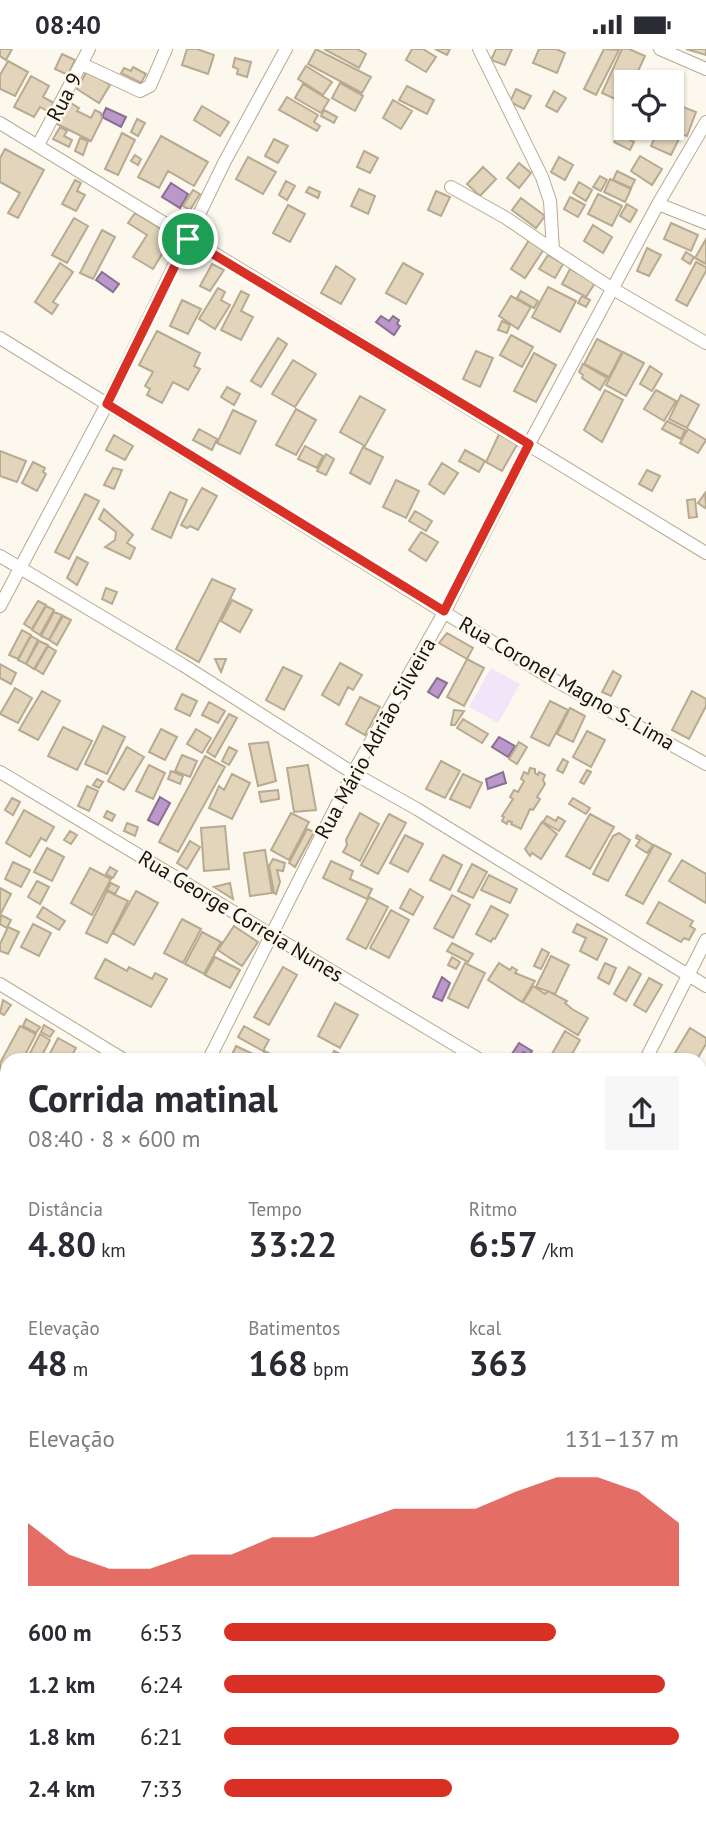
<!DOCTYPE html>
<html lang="pt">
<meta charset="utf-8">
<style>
body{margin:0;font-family:"PT Sans",sans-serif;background:#f7f7f7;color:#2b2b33;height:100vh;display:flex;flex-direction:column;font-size:26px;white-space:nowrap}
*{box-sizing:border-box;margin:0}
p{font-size:23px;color:#7c7c81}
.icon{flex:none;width:38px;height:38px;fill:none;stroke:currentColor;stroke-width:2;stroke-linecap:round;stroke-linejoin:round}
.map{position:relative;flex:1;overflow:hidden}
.panel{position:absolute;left:0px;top:1004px;width:707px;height:779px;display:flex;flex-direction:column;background:#fff;border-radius:21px 21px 0 0;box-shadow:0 2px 5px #0004}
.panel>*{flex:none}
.fabs{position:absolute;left:614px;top:21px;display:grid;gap:14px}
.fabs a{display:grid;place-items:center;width:70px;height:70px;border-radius:0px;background:#fff;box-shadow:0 2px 5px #0004;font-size:35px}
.pin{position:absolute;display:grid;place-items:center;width:60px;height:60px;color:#fff;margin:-30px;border:4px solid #fff;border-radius:50%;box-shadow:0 2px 7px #0007}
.round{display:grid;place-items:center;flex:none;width:74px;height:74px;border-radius:0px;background:#f7f7f7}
.headline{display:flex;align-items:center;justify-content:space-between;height:119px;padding:0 28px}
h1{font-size:38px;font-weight:800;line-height:52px}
.metrics{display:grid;grid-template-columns:repeat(3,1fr);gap:10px;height:119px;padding:7px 28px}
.metrics div{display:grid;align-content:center}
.metrics b{font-size:35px;font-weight:800}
.metrics small{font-size:19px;font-weight:400}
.metrics p{font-size:19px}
.chart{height:196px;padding:14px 28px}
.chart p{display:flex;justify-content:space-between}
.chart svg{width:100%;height:126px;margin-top:7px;fill:#d93025;opacity:.7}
ul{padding:0 28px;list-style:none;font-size:23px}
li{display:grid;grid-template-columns:112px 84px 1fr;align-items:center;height:52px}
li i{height:18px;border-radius:9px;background:#d93025}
.status{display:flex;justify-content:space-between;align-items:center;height:49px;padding:0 35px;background:#fff;direction:ltr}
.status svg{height:19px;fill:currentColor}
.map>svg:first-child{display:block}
</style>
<div class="status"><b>08:40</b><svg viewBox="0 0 49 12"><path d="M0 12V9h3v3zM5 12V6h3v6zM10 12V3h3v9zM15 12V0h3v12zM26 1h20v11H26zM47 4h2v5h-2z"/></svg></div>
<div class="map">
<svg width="706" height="1782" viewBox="0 0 706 1782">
<rect width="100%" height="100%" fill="#fdf8ed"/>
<path fill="#f2e5f9" d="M 491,619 L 520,635 L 498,674 L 469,658 Z
M 0,1247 L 7,1251 L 7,1273 L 0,1285 Z
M 700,1611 L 706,1614 L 706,1782 L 468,1781 L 472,1776 L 700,1776 Z"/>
<path fill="#ba98cb" stroke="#897091" stroke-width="2" d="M 106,59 L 126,68 L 121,78 L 102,68 Z
M 171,134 L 188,145 L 180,159 L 162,148 Z
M 102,223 L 119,235 L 113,243 L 96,231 Z
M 381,267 L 389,272 L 393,267 L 399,271 L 397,275 L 400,277 L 394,286 L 376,273 Z
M 437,629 L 447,634 L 438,649 L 428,643 Z
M 499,688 L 515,697 L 508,708 L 492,698 Z
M 503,723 L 506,734 L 488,740 L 486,730 Z
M 160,748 L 170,754 L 158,776 L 148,771 Z
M 442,928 L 450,934 L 442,952 L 433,948 Z
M 519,994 L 532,1002 L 529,1006 L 523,1003 L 518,1011 L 508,1011 Z
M 0,1541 L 7,1550 L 7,1776 L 107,1776 L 107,1782 L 0,1782 Z"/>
<path fill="#e2d5bb" stroke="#b7aa91" stroke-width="2" d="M 0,0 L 12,0 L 6,11 L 0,7 Z
M 187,0 L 197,0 L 214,6 L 208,25 L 182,16 Z
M 316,0 L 371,28 L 362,44 L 308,15 Z
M 324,0 L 357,0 L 366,5 L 359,19 Z
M 412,0 L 423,0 L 436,8 L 426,23 L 406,11 Z
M 435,0 L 450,0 L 447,6 Z
M 496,0 L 512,0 L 505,16 L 491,11 Z
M 539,0 L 556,0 L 565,4 L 557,24 L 533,14 Z
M 604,0 L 619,1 L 596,46 L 584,40 Z
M 622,0 L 629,0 L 645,7 L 633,33 L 626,33 L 626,48 L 624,54 L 602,44 Z
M 686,0 L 706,0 L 706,6 Z
M 62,5 L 75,11 L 68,26 L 55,20 Z
M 235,9 L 251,13 L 247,28 L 237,25 L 238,20 L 233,18 Z
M 8,12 L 28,23 L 15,47 L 0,40 L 0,26 Z
M 306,17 L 332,33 L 323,46 L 298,30 Z
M 133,18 L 146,25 L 141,34 L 121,24 L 124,19 L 131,22 Z
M 87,22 L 110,36 L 99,54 L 77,40 Z
M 31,27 L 49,37 L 43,48 L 54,54 L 49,63 L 40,58 L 34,68 L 14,58 Z
M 340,34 L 363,47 L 355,62 L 332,49 Z
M 303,35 L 329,51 L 321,64 L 295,49 Z
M 407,37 L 434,51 L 427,65 L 399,51 Z
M 516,40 L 531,47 L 524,60 L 510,53 Z
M 554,42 L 566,49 L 557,63 L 546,57 Z
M 287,48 L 318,66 L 314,73 L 320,77 L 317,82 L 279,61 Z
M 393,51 L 412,62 L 401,80 L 383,69 Z
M 69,53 L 79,59 L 77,62 L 91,69 L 95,61 L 101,64 L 102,70 L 91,92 L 57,75 Z
M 620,54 L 626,57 L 626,72 L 615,67 Z
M 678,56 L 696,63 L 687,87 L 665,79 L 672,79 L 672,68 Z
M 202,57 L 229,73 L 220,87 L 194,71 Z
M 324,61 L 337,68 L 334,74 L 321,67 Z
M 137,70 L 145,74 L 138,87 L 131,83 Z
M 60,78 L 67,82 L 64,87 L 72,91 L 69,98 L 53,90 Z
M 650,79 L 679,90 L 671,106 L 651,97 L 655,88 L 647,84 Z
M 122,84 L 135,91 L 118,126 L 105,120 Z
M 618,84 L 634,93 L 630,101 L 614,93 Z
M 161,87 L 208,113 L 194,137 L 168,122 L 159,139 L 138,128 Z
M 80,89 L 88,92 L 83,106 L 75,102 Z
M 274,90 L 288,97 L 278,114 L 265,107 Z
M 5,100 L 44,121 L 18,169 L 8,164 L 20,144 L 0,133 L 0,109 Z
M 364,102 L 378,109 L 370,124 L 357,118 Z
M 135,106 L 141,110 L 138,116 L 131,112 Z
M 640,107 L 662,120 L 652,136 L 631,122 Z
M 248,108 L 276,123 L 263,145 L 236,130 Z
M 559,108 L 573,116 L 565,131 L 551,123 Z
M 519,114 L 531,124 L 519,139 L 507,129 Z
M 483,118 L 496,130 L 480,147 L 467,135 Z
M 617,122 L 635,131 L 631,139 L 613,131 Z
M 600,127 L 607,131 L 601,142 L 593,138 Z
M 610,130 L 631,140 L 625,153 L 604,143 Z
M 75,131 L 81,134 L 77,142 L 85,146 L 76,162 L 62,155 Z
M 286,132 L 295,137 L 287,151 L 279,146 Z
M 579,133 L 592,141 L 586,152 L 573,144 Z
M 309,138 L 320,143 L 318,149 L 306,143 Z
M 359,140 L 375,147 L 368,165 L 351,157 Z
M 193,141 L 200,145 L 190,161 L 183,157 Z
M 436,142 L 450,148 L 441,167 L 428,161 Z
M 598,145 L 622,157 L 612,177 L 588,165 Z
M 570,148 L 585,156 L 578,168 L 564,160 Z
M 521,149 L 545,167 L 536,179 L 512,161 Z
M 627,155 L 637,161 L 630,173 L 620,167 Z
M 288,156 L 305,165 L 290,193 L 273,184 Z
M 135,164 L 173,187 L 153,220 L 133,208 L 147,186 L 128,174 Z
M 74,169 L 88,177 L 67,214 L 52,206 Z
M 671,174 L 698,186 L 691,202 L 664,190 Z
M 593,176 L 612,188 L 603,204 L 584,192 Z
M 102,181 L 115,188 L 93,230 L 80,224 Z
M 706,190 L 706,215 L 695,209 Z
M 529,191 L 544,200 L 525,229 L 511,220 Z
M 647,199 L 661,206 L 649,227 L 637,222 Z
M 686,203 L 694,208 L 690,215 L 682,210 Z
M 548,206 L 563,215 L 555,229 L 539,220 Z
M 696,213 L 706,218 L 706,222 L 687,257 L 676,251 Z
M 60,214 L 73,223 L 53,253 L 58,256 L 52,265 L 35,253 Z
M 403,214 L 423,225 L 406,255 L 386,244 Z
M 212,215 L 224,221 L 210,242 L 200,237 Z
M 336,217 L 355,230 L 341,255 L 321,244 Z
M 570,220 L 595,234 L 586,248 L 562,235 Z
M 548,238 L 576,252 L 560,283 L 532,268 Z
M 218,239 L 225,243 L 221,251 L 230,256 L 215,280 L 199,270 Z
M 241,242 L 249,246 L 241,262 L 253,268 L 241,291 L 221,281 Z
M 521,242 L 538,252 L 534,259 L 517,249 Z
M 511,247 L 531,258 L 518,280 L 499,267 Z
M 582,247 L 590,251 L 586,258 L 578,254 Z
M 182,251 L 201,260 L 188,285 L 170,277 Z
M 502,272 L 510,276 L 507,284 L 498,281 Z
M 157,282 L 200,304 L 194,317 L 200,320 L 188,341 L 173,333 L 162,354 L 147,346 L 150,340 L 145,337 L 153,323 L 139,316 Z
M 511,286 L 533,298 L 522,318 L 500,306 Z
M 278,289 L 287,295 L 261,338 L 251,332 Z
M 597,290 L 622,303 L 609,328 L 584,315 Z
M 476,302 L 493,309 L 480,338 L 463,330 Z
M 623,303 L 644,314 L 626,347 L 606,336 Z
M 534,304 L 556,316 L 536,353 L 514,342 Z
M 293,311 L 316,325 L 295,358 L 272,345 Z
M 583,315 L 607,329 L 600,341 L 582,329 L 583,326 L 579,323 Z
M 650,317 L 662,325 L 652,342 L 640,335 Z
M 227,338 L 240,345 L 234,356 L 221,348 Z
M 605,341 L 623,351 L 602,393 L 584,381 Z
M 656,341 L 676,352 L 664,372 L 644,360 Z
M 681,346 L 699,356 L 687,379 L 669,370 Z
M 360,347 L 385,361 L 365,397 L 340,383 Z
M 296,360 L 316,371 L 296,406 L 276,396 Z
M 233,361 L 256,372 L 240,405 L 217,394 Z
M 667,372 L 685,381 L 681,390 L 662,380 Z
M 199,380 L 217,390 L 212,401 L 193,391 Z
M 688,380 L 706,391 L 698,404 L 680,394 Z
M 499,385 L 518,394 L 502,422 L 486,413 Z
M 114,386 L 133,397 L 125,411 L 106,401 Z
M 305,397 L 323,407 L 317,419 L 298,410 Z
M 363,398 L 383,408 L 370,435 L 350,424 Z
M 465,401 L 485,412 L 479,423 L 459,412 Z
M 0,402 L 26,412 L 17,433 L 0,427 Z
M 326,405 L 334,410 L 326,426 L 317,422 Z
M 33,413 L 45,419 L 43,423 L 46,425 L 37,442 L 22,434 Z
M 442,414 L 458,424 L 444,445 L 429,435 Z
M 113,419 L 122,421 L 114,440 L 104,436 Z
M 647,421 L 660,427 L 652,442 L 639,435 Z
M 396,431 L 419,442 L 406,469 L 383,458 Z
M 202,439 L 217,447 L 198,481 L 190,477 L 187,479 L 181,476 Z
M 170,443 L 187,451 L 171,489 L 152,480 Z
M 705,444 L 706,457 L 705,459 L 698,454 Z
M 85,445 L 99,452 L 69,510 L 55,503 Z
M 695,450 L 697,468 L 689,469 L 687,451 Z
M 104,460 L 133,486 L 127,494 L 135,499 L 130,510 L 105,498 L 115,491 L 116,483 L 99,470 Z
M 415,462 L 432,472 L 426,482 L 409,472 Z
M 421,483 L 438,493 L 426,512 L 409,501 Z
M 77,508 L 88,514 L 77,536 L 67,529 Z
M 212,530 L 235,540 L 199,613 L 176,600 Z
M 106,539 L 117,543 L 112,555 L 102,550 Z
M 232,551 L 252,561 L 240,583 L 221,572 Z
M 38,552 L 46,556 L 32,580 L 24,575 Z
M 46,557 L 54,561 L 40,586 L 32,581 Z
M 54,563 L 62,566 L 49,591 L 41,587 Z
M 63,567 L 71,571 L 57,596 L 49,591 Z
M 22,581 L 31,586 L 18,610 L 9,606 Z
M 447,584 L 473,599 L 467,610 L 439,594 Z
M 31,587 L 38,591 L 26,615 L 18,611 Z
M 39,592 L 48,596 L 34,620 L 26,615 Z
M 48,597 L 56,602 L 43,625 L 35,620 Z
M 215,610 L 226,610 L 221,623 Z
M 467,610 L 484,619 L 464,657 L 447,648 Z
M 340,614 L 362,626 L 353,641 L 348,638 L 339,656 L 322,646 Z
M 0,615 L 16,624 L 11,635 L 0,629 Z
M 283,618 L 302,627 L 284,661 L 266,651 Z
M 613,622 L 621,627 L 611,647 L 602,643 Z
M 15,639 L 32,649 L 18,674 L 0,665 Z
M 42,642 L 60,652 L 38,691 L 19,681 Z
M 692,642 L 706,650 L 706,657 L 689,690 L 672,681 Z
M 182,645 L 197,652 L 190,667 L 175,660 Z
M 360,648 L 380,658 L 365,686 L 346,675 Z
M 550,652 L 568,661 L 549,697 L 531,688 Z
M 209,653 L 225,662 L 218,674 L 202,666 Z
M 570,659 L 585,667 L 573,693 L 557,685 Z
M 454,661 L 464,662 L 455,676 L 451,676 Z
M 229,665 L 237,669 L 215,708 L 207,703 Z
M 463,670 L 488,685 L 482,694 L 457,679 Z
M 103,677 L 125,688 L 107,725 L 85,715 Z
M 63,678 L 92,692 L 77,721 L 48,707 Z
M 161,680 L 177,688 L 165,711 L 149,703 Z
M 196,680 L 211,689 L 202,704 L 187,695 Z
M 587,682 L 605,691 L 591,718 L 573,708 Z
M 268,693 L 276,732 L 258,737 L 249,695 Z
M 519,693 L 527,698 L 517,715 L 509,710 Z
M 127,698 L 144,708 L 124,741 L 108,732 Z
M 229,698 L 237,702 L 229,716 L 222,712 Z
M 182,706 L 197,712 L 190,728 L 175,722 Z
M 205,707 L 225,718 L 178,803 L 159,793 Z
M 563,710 L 568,713 L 563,724 L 557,721 Z
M 441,712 L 460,722 L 445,749 L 426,740 Z
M 149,716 L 165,724 L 153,750 L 136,742 Z
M 308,716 L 316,761 L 294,763 L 287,719 Z
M 530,719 L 535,720 L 535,724 L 538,726 L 539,723 L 545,726 L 543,731 L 545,735 L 537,748 L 540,750 L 533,761 L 530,760 L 521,780 L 511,775 L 512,773 L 508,772 L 507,775 L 502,772 L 504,768 L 502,767 L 513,750 L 510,748 L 514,741 L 518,743 L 524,732 L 521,730 L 524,723 L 528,725 Z
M 587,721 L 591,723 L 584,735 L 580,733 Z
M 171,722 L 183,727 L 180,735 L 168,730 Z
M 232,725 L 250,734 L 232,770 L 209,759 L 219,737 L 224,741 Z
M 463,725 L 482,734 L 470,759 L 450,750 Z
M 97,730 L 103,733 L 99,739 L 93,736 Z
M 87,737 L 98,742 L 89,762 L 78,757 Z
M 278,741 L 279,750 L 261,753 L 259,743 Z
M 12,749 L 20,753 L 13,766 L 5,761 Z
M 573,749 L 590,759 L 586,765 L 569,755 Z
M 24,761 L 54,778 L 46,792 L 41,789 L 30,808 L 6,794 Z
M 107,762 L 115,766 L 112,772 L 104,768 Z
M 291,764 L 309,773 L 289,811 L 271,801 Z
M 360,764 L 379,775 L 360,812 L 343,803 L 347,796 L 346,791 Z
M 389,765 L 406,774 L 378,825 L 361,816 Z
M 590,765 L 614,778 L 590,820 L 566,807 Z
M 547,767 L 556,772 L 558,768 L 565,772 L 559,782 L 543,773 Z
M 542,773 L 557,785 L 541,810 L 532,804 L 530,807 L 525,800 Z
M 127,774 L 138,778 L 135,787 L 124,782 Z
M 225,777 L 229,820 L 204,822 L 201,779 Z
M 307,780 L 314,783 L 295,818 L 289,814 Z
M 70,782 L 77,786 L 71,795 L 64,791 Z
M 619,784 L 630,791 L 608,832 L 593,825 L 613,787 Z
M 405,786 L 423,795 L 408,823 L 390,814 Z
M 637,786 L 653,796 L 647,804 L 636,797 L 640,791 L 636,789 Z
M 190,792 L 200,798 L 187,820 L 177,814 Z
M 654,796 L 671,805 L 643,855 L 626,846 Z
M 47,799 L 64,808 L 52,832 L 34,823 Z
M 265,801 L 272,844 L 250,847 L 244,804 Z
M 443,806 L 462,816 L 450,841 L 430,831 Z
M 273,810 L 285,814 L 283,822 L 277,821 L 280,833 L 276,845 L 274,844 L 269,817 Z
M 682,811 L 706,825 L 706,854 L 669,832 Z
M 331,812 L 353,822 L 350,830 L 372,840 L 367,850 L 323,829 Z
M 13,813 L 30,821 L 21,838 L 5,830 Z
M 472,815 L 487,823 L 473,849 L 458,842 Z
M 110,818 L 117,822 L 113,829 L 106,825 Z
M 90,819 L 111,830 L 92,866 L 71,854 Z
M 489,826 L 517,840 L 510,854 L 481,841 Z
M 37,832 L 49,838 L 40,855 L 28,848 Z
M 111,834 L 119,838 L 115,845 L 107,841 Z
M 230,834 L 233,850 L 214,838 Z
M 0,839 L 11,845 L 1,864 L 0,863 Z
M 410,840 L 423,848 L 413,866 L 400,859 Z
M 107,842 L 128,852 L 107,894 L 86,884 Z
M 136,842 L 158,854 L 134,896 L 113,884 Z
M 452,846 L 470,856 L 453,889 L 434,879 Z
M 369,848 L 388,858 L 366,900 L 347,890 Z
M 659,853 L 693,872 L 690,877 L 695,880 L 689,891 L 684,889 L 681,893 L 647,874 Z
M 491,857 L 508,866 L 495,890 L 493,889 L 491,893 L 476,885 Z
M 43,858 L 65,872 L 59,881 L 37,868 Z
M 391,861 L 409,871 L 389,909 L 370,899 Z
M 1,866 L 11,871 L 7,879 L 0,875 Z
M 182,870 L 201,880 L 183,914 L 164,904 Z
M 33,875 L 51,884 L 39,907 L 21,898 Z
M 577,875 L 607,890 L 597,911 L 580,902 L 586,889 L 573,883 Z
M 234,877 L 258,893 L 242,917 L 218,901 Z
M 8,878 L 19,883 L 8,905 L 0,902 L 0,895 Z
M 202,883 L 221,893 L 204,925 L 185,915 Z
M 452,894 L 473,905 L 468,913 L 447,902 Z
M 542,900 L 549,904 L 541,920 L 534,917 Z
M 551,907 L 569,916 L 555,945 L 536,938 Z
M 215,908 L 240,921 L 230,939 L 205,926 Z
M 452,908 L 460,913 L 456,920 L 448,916 Z
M 105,910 L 127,922 L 129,918 L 152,930 L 155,924 L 167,930 L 151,958 L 95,929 Z
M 465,914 L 485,924 L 468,959 L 448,949 Z
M 499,914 L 510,921 L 512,918 L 517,921 L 515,924 L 535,932 L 522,953 L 488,931 Z
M 605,914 L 616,919 L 609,935 L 598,929 Z
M 283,918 L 297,926 L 269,976 L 254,968 Z
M 629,918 L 641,925 L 626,952 L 614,945 Z
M 649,929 L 662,936 L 646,963 L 634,956 Z
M 533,937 L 545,945 L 548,942 L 567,952 L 565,954 L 572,960 L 588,969 L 578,986 L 523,953 Z
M 3,951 L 11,956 L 4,966 L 0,964 Z
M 335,954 L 358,966 L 340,999 L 318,987 Z
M 26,970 L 40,978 L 36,984 L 23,977 Z
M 44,976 L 54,982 L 50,988 L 41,983 Z
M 20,977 L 36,985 L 22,1012 L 7,1012 L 7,1040 L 0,1036 L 0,1014 Z
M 244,977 L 269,991 L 263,1002 L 238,988 Z
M 690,979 L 706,989 L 706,995 L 696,1012 L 670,1012 Z
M 565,982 L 580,991 L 568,1012 L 548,1012 Z
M 40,985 L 50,991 L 39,1012 L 26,1012 Z
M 58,989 L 76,999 L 69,1012 L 46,1012 Z
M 236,997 L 255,1006 L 253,1012 L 229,1012 Z
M 265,1002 L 283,1012 L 260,1012 Z
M 334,1002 L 340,1005 L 336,1012 L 330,1012 Z
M 0,1050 L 7,1054 L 7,1070 L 0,1066 Z
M 0,1067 L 7,1071 L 7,1088 L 0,1101 Z
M 7,1109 L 7,1126 L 0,1123 Z
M 706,1120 L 706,1136 L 700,1133 Z
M 700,1171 L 706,1174 L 700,1190 Z
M 700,1214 L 706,1217 L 706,1228 L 700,1225 Z
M 705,1235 L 706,1249 L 700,1260 L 700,1245 Z
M 706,1257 L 706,1280 L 700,1276 L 700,1267 Z
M 7,1303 L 7,1352 L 2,1362 L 0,1318 L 5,1317 L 4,1308 Z
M 700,1328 L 706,1331 L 706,1340 L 700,1337 Z
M 706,1397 L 706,1427 L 700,1434 L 700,1400 Z
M 706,1442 L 706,1468 L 700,1464 L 700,1450 Z
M 705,1489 L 706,1514 L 700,1522 L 700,1496 Z"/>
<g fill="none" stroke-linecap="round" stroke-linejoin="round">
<defs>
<path id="minor" d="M 479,0 L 542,128 L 550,152 L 553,201 L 613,240 L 706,294
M 660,0 L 706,20
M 82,15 L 140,42 L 150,37 L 166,0
M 0,74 L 706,504
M 38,96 L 89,0
M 451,138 L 506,169 L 553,201
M 658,155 L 706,174
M 0,289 L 549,628 L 706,715
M 0,507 L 183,616 L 353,724 L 417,760 L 706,937
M 0,557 L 107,355 L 225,112 L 286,0
M 0,723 L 482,1012
M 0,935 L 126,1012
M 208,1012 L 353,724 L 445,562 L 529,395 L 658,155 L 706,73
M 645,1012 L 706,891
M 700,1147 L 706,1151
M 700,1362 L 706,1366
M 0,1407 L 7,1396"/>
<path id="major" d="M 0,1152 L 7,1156
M 0,1172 L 7,1177
M 700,1580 L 706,1584
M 700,1597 L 706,1600"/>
</defs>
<use href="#minor" stroke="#b6aa90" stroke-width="14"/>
<use href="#major" stroke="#816b3e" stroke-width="18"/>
<path stroke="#928d83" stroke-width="2.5" stroke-dasharray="2 5" stroke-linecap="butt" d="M 0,1478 L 7,1495
M 137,1776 L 137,1782"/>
<use href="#minor" stroke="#fff" stroke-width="12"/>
<use href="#major" stroke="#d5c39c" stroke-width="16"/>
</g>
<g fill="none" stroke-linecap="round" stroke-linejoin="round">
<defs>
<path id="route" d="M 188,190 L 529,395 L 444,562 L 107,355 Z"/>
</defs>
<use href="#route" stroke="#fff" stroke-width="14"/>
<use href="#route" stroke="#d93025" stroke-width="9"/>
</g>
<g text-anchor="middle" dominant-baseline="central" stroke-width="5" stroke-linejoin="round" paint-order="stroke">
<g font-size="21" fill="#18130a" stroke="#fdf8ed">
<text transform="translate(64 48) rotate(-62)">Rua 9</text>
<text transform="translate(567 634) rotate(30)">Rua Coronel Magno S. Lima</text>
<text transform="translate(375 689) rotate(-61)">Rua Mário Adrião Silveira</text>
<text transform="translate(241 867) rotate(31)">Rua George Correia Nunes</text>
</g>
</g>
</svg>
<div class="fabs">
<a><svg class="icon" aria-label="locate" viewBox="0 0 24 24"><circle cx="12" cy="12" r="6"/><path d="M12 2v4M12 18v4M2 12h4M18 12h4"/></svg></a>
</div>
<div class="pin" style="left:188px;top:190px;background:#1e9e55"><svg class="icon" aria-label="arrive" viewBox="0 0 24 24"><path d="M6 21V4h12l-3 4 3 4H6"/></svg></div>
<section class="panel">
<div class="headline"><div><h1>Corrida matinal</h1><p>08:40 · 8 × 600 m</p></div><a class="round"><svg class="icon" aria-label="share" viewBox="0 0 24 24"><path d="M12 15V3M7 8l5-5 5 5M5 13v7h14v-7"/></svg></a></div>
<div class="metrics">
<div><p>Distância</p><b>4.80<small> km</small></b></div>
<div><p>Tempo</p><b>33:22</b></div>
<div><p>Ritmo</p><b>6:57<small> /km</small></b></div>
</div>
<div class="metrics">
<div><p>Elevação</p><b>48<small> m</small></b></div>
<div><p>Batimentos</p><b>168<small> bpm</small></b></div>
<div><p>kcal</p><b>363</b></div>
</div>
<div class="chart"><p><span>Elevação</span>131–137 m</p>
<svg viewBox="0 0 160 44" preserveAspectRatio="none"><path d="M0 44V22L10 33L20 38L30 38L40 33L50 33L60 27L70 27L80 22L90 17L100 17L110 17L120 11L130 6L140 6L150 11L160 22V44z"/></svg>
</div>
<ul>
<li><b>600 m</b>6:53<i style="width:73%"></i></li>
<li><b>1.2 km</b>6:24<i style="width:97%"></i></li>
<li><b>1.8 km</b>6:21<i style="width:100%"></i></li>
<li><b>2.4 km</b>7:33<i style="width:50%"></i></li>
</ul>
</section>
</div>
